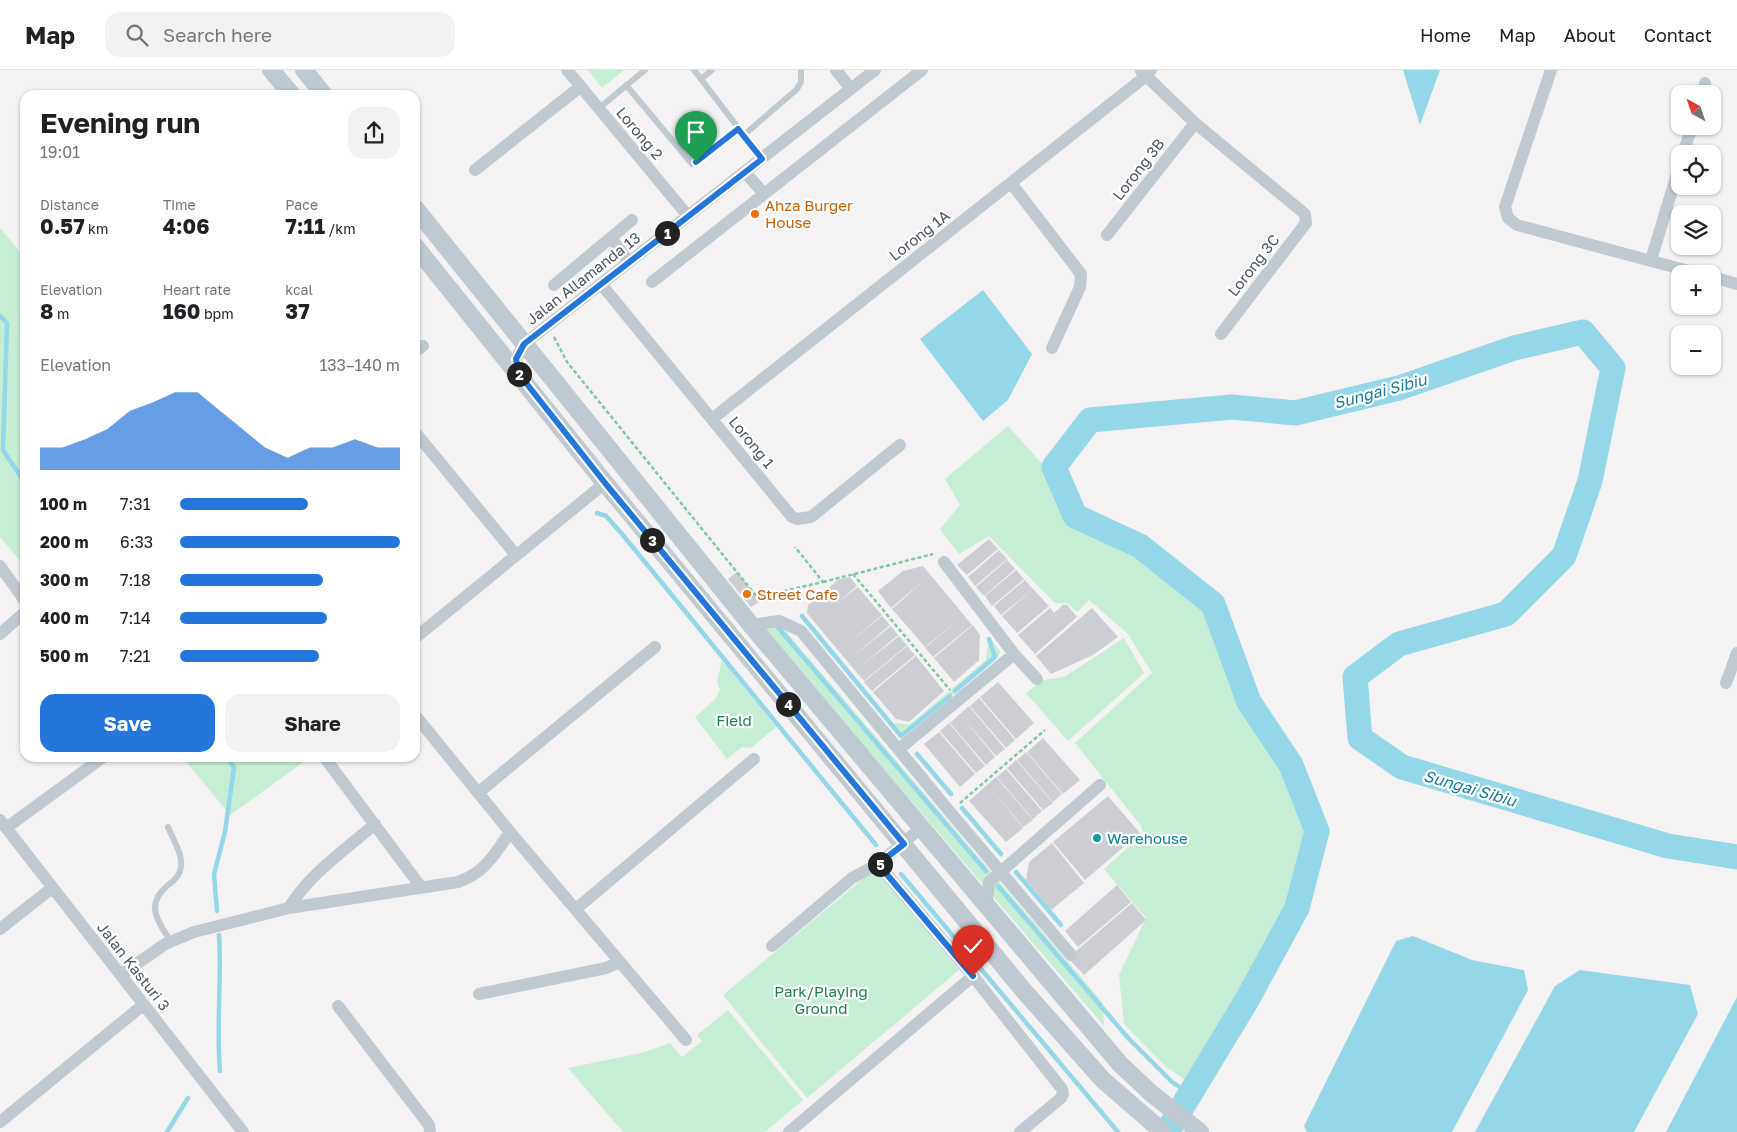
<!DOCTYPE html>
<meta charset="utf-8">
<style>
body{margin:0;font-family:"Golos Text",sans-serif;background:#f2f2f2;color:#202124;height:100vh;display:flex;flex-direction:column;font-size:19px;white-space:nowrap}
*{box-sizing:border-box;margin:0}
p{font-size:16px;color:#757577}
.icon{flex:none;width:28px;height:28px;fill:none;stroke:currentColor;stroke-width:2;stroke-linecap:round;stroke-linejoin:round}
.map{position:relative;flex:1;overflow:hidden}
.side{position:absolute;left:20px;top:20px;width:400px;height:672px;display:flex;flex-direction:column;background:#fff;border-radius:15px;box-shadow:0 1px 4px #0004}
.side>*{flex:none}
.needle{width:32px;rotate:320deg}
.buttons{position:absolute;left:1671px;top:15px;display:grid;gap:10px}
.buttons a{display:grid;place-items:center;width:50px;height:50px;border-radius:10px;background:#fff;box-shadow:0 1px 4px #0004;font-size:25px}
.pin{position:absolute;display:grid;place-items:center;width:42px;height:42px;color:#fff;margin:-51px -21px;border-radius:50% 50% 50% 0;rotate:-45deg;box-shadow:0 0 5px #0007}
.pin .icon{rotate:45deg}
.km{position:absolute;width:25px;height:25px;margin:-12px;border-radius:50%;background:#222;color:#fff;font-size:14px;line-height:25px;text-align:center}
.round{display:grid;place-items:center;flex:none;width:52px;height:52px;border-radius:15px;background:#f2f2f2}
.headline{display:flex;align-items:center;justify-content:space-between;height:85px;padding:0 20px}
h1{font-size:28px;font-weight:700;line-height:38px}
.stats{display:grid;grid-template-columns:repeat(3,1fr);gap:8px;height:85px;padding:5px 20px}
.stats div{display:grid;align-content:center}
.stats b{font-size:21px;font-weight:700}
.stats small{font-size:14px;font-weight:400}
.stats p{font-size:14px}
.chart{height:140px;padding:10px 20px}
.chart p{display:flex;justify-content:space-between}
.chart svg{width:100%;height:90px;margin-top:5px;fill:#2576db;opacity:.7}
.cta{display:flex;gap:10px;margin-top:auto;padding:10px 20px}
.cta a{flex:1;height:58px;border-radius:15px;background:#2576db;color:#fff;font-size:20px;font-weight:700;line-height:58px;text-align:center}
.cta a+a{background:#f2f2f2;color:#202124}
ul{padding:0 20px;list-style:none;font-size:16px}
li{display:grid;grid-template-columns:80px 60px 1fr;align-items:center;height:38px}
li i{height:12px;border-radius:6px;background:#2576db}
header{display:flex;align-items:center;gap:30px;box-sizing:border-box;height:70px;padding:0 25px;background:#fff;border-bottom:1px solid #e0e0e0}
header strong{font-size:24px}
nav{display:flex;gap:28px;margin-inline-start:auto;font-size:18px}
.search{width:350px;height:45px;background:#f2f2f2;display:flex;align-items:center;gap:12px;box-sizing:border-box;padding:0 18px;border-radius:15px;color:#757577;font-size:19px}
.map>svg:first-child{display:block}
</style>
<header>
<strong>Map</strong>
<div class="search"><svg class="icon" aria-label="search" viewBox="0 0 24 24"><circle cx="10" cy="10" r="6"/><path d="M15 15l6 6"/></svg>Search here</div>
<nav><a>Home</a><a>Map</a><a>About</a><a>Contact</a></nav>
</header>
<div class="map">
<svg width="1737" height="1062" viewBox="0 0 1737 1062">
<rect width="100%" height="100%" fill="#f4f2f2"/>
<path fill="#c5eed4" d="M 588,0 L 624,0 L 602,18 Z
M 0,158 L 25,187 L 25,497 L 0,467 Z
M 1008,356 L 1046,398 L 1073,451 L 1134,480 L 1207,535 L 1240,630 L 1282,695 L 1308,762 L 1291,831 L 1191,1014 L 1165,996 L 1124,954 L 1119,905 L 1146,848 L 1104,799 L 1143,764 L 1141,756 L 1075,673 L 1152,603 L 1128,564 L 1089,530 L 1077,542 L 1067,533 L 1055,533 L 989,466 L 959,484 L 940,459 L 960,435 L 945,409 Z
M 777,551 L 1103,933 L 1104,956 L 763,558 Z
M 1124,568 L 1144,603 L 1068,671 L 1026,623 L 1044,610 L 1064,607 Z
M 991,570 L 1000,581 L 998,587 L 908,662 L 902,664 L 891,655 L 897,653 L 909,655 L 986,590 L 988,574 Z
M 722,590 L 776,657 L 751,678 L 742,677 L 727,689 L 695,647 L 714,630 L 720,620 L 717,612 Z
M 183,688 L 309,688 L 230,745 Z
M 875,799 L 959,900 L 807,1028 L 723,925 Z
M 728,940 L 803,1030 L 765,1062 L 623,1062 L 568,998 L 642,983 L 670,973 L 682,987 L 702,971 L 697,965 Z"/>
<path fill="#94d7e8" d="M 1403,0 L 1440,0 L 1420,55 Z
M 983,220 L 1032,284 L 1008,330 L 983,351 L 920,269 Z
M 1413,866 L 1472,890 L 1524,900 L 1528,920 L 1452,1062 L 1307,1062 L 1304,1056 L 1396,871 Z
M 1580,900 L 1690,915 L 1698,944 L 1634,1062 L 1475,1062 L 1555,916 Z
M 1737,927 L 1737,1062 L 1666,1062 Z"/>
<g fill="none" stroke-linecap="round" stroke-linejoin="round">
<path stroke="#94d7e8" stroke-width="4.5" d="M 0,246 L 7,253 L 3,380 L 25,413
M 597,443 L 606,446 L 622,464 L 876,775
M 802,546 L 901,666 L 950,626
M 775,554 L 986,801
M 955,621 L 995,587 L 989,569
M 917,684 L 951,724
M 962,738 L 1001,784
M 1016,802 L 1061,855
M 901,804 L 1118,1062
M 998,816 L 1129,969 L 1172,1012 L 1190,1024
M 217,841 L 214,804 L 225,762 L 234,697 L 227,688
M 219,865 C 222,910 216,955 220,1001
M 167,1062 L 188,1028"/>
<path stroke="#94d7e8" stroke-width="25" d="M 1167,1062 L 1247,930 L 1297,838 L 1317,761 L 1291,695 L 1249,632 L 1213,534 L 1140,476 L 1075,446 L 1054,397 L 1090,350 L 1232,337 L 1295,343 L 1399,318 L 1514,278 L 1583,262 L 1613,298 L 1590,411 L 1564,486 L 1506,544 L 1399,574 L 1355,607 L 1360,668 L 1402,697 L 1668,776 L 1737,787"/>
</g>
<path fill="#ccced4" d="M 989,469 L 998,479 L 967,505 L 957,495 Z
M 999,480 L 1007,489 L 975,516 L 968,507 Z
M 1007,490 L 1015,499 L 984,526 L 976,517 Z
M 923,496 L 972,555 L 933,587 L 925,578 L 961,548 L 925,577 L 900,548 L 936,518 L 900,548 L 892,539 L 927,508 L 891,538 L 878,521 L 903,501 Z
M 1016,500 L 1024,509 L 992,536 L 985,526 Z
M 737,502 L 760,531 L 751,537 L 728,509 Z
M 850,507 L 857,516 L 836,534 L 858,517 L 874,536 L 831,572 L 807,543 L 808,535 L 838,510 Z
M 1025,510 L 1033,519 L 1001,545 L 994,536 Z
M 1033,519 L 1049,536 L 1017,563 L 1002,546 Z
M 1063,535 L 1067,535 L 1077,547 L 1035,584 L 1018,565 L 1050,538 L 1054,543 Z
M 874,536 L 882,545 L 843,578 L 882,546 L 890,555 L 851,588 L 891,556 L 898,565 L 859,598 L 899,566 L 907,575 L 864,611 L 831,572 Z
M 1092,538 L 1118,567 L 1093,585 L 1051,604 L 1036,586 Z
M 973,555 L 980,565 L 979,590 L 954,612 L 934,588 Z
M 907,576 L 915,585 L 872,621 L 864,612 Z
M 916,586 L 944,621 L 909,652 L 896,649 L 873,622 Z
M 998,612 L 1034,653 L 1016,669 L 980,627 Z
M 979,628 L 1015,670 L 1006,678 L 970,636 Z
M 969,636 L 1005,679 L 996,686 L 963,648 L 995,687 L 986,695 L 950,653 Z
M 949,653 L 985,696 L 976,703 L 940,661 Z
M 939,662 L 975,704 L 960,717 L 924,674 Z
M 1043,668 L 1080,710 L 1063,724 L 1027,682 Z
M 1026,682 L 1062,724 L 1053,732 L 1017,690 Z
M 1016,690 L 1053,733 L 1043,740 L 1007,698 Z
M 1006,699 L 1042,741 L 1033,749 L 997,707 Z
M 996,707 L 1033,750 L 1023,757 L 990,718 L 1023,758 L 1006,772 L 969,731 Z
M 1108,726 L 1140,763 L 1085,810 L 1053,772 Z
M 1052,773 L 1084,813 L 1051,840 L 1026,810 L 1029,792 Z
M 1117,815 L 1131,832 L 1078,877 L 1065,861 Z
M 1132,833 L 1146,850 L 1084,905 L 1068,888 Z"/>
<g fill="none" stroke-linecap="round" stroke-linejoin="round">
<path stroke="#7ecaa4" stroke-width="2.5" stroke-dasharray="4 2.5" stroke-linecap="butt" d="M 554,267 L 567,292 L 757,527 L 823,512 L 795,477
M 853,504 L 950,620
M 823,512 L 933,484
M 960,733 L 1045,660"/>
<path stroke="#c1c9d0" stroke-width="6" d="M 694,0 L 762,89
M 701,9 L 712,0
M 626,15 L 692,94 L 738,59
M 598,39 L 645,0
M 744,65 L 797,19 L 801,12 L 801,0
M 168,757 C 173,769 183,785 181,797 C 180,806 174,811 168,815 C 144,835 158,851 171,872"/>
<path stroke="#c1c9d0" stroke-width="12" d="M 567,0 L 688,146
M 836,0 L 851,19
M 1551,0 L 1505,137 L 1508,148 L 1517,155 L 1700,204
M 1141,1 L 1195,53 L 1305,144 L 1306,153 L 1221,264
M 1702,24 L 1705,13
M 1683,84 L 1692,56
M 475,100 L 580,17
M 745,102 L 764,124
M 1011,113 L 1081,204 L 1080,217 L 1052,278
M 1107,165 L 1195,53
M 611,168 L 629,192
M 1651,190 L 1680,94
M 1712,207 L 1737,214
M 652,212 L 922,0
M 601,214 L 792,447 L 797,449 L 811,447 L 900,375
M 554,215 L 632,150
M 415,282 L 423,276
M 519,304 L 516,289 L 524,274 L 875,0
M 712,349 L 1146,6 L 1151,0
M 415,362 L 516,485
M 944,492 L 1014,584 L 1037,609
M 0,496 L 25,531
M 751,555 L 779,551 L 801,561 L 950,742 L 1071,885
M 0,564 L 25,542
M 415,568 L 605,413
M 1726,613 L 1737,583
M 415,645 L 510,762 L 686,970
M 899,679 L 1014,584
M 325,688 L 421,817
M 479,722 L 655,577
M 0,750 L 243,1062
M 6,758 L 102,688
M 878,794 L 921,758
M 289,838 C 309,804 345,780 375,754
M 576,839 L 754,689
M 989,839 L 987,828 L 989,812 L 1100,715
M 0,859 L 52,818
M 772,876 L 852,808 L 878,794 L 973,906 L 1062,1019 L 1063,1024 L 1061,1028 L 1020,1062
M 121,905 L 165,874 L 194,862 L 289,838 L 458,812 C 486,802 494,785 510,762
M 479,924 L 606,898 L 620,892
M 338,936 L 429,1055 L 430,1062
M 0,1052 L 143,935
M 789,1062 L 973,906"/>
<path stroke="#bfc9d2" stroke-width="18" d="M 271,0 L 292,25
M 304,0 L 324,25
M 415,138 L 751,555 L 1120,994 L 1151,1023 L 1200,1062
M 415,176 L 605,413 L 1024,921 L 1103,1010 L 1163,1062"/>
</g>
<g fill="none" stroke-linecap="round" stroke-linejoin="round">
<defs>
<path id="route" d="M 696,92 L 738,59 L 762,89 L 524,274 L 516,289 L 519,304 L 605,413 L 904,774 L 878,794 L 973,906"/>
</defs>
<use href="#route" stroke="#fff" stroke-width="10"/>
<use href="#route" stroke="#2576db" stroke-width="6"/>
</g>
<g fill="#e8710a" stroke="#fff" stroke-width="2">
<circle cx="755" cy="144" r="5"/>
<circle cx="747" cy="524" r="5"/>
</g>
<circle fill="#0f9aa8" stroke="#fff" stroke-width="2" cx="1097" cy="768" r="5"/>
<g text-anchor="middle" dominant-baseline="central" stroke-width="4.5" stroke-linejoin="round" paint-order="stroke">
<g font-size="15" fill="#4b555f" stroke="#fff">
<text transform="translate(640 63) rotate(50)">Lorong 2</text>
<text transform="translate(1138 99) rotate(-52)">Lorong 3B</text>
<text transform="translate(919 165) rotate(-38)">Lorong 1A</text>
<text transform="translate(1253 195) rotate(-52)">Lorong 3C</text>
<text transform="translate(583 208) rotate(-38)">Jalan Allamanda 13</text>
<text transform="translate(752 372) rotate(51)">Lorong 1</text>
<text transform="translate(134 896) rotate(52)">Jalan Kasturi 3</text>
</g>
<g font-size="15" fill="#c56008" stroke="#fff" text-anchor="start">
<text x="765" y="135">Ahza Burger<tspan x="765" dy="17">House</tspan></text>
<text x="757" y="524">Street Cafe</text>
</g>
<g font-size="15" fill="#1d7e4d" stroke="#fff">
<text x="734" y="650">Field</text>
<text x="821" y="921">Park/Playing<tspan x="821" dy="17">Ground</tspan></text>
</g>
<g font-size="15" fill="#0d838f" stroke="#fff" text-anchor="start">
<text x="1107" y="768">Warehouse</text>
</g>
<g font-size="16" font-style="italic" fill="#157e98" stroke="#fff">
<text transform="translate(1380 321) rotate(-15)">Sungai Sibiu</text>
<text transform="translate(1470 718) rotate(16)">Sungai Sibiu</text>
</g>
</g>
</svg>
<div class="buttons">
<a><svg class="needle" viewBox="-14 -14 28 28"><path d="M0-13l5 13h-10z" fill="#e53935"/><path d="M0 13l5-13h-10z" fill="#757577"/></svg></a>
<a><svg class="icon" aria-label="locate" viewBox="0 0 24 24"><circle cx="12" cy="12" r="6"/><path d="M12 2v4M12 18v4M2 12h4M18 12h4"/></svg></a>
<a><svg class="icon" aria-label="layers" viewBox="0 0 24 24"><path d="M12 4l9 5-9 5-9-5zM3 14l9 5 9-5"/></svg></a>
<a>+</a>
<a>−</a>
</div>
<div class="pin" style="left:696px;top:92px;background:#1e9e55"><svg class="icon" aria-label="arrive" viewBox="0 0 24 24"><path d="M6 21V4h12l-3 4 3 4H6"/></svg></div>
<div class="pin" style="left:973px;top:906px;background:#d93025"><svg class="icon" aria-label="check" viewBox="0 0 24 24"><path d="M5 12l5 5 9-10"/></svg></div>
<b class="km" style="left:667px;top:163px">1</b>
<b class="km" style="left:519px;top:304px">2</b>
<b class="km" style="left:652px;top:470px">3</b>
<b class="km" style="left:788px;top:634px">4</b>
<b class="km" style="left:880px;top:794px">5</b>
<section class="side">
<div class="headline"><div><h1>Evening run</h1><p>19:01</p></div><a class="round"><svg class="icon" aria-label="share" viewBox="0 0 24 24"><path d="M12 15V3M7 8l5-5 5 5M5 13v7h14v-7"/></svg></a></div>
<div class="stats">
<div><p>Distance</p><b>0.57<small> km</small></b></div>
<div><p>Time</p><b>4:06</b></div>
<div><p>Pace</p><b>7:11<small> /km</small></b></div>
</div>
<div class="stats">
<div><p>Elevation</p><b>8<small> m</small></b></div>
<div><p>Heart rate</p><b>160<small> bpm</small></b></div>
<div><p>kcal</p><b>37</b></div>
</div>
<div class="chart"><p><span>Elevation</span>133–140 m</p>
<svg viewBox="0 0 160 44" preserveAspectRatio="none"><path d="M0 44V33L10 33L20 29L30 24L40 15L50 11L60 6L70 6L80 15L90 24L100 33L110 38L120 33L130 33L140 29L150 33L160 33V44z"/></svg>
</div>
<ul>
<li><b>100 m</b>7:31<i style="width:58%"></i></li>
<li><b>200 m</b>6:33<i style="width:100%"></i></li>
<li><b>300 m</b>7:18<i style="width:65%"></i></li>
<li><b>400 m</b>7:14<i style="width:67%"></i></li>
<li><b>500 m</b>7:21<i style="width:63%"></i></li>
</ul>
<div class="cta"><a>Save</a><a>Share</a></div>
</section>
</div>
